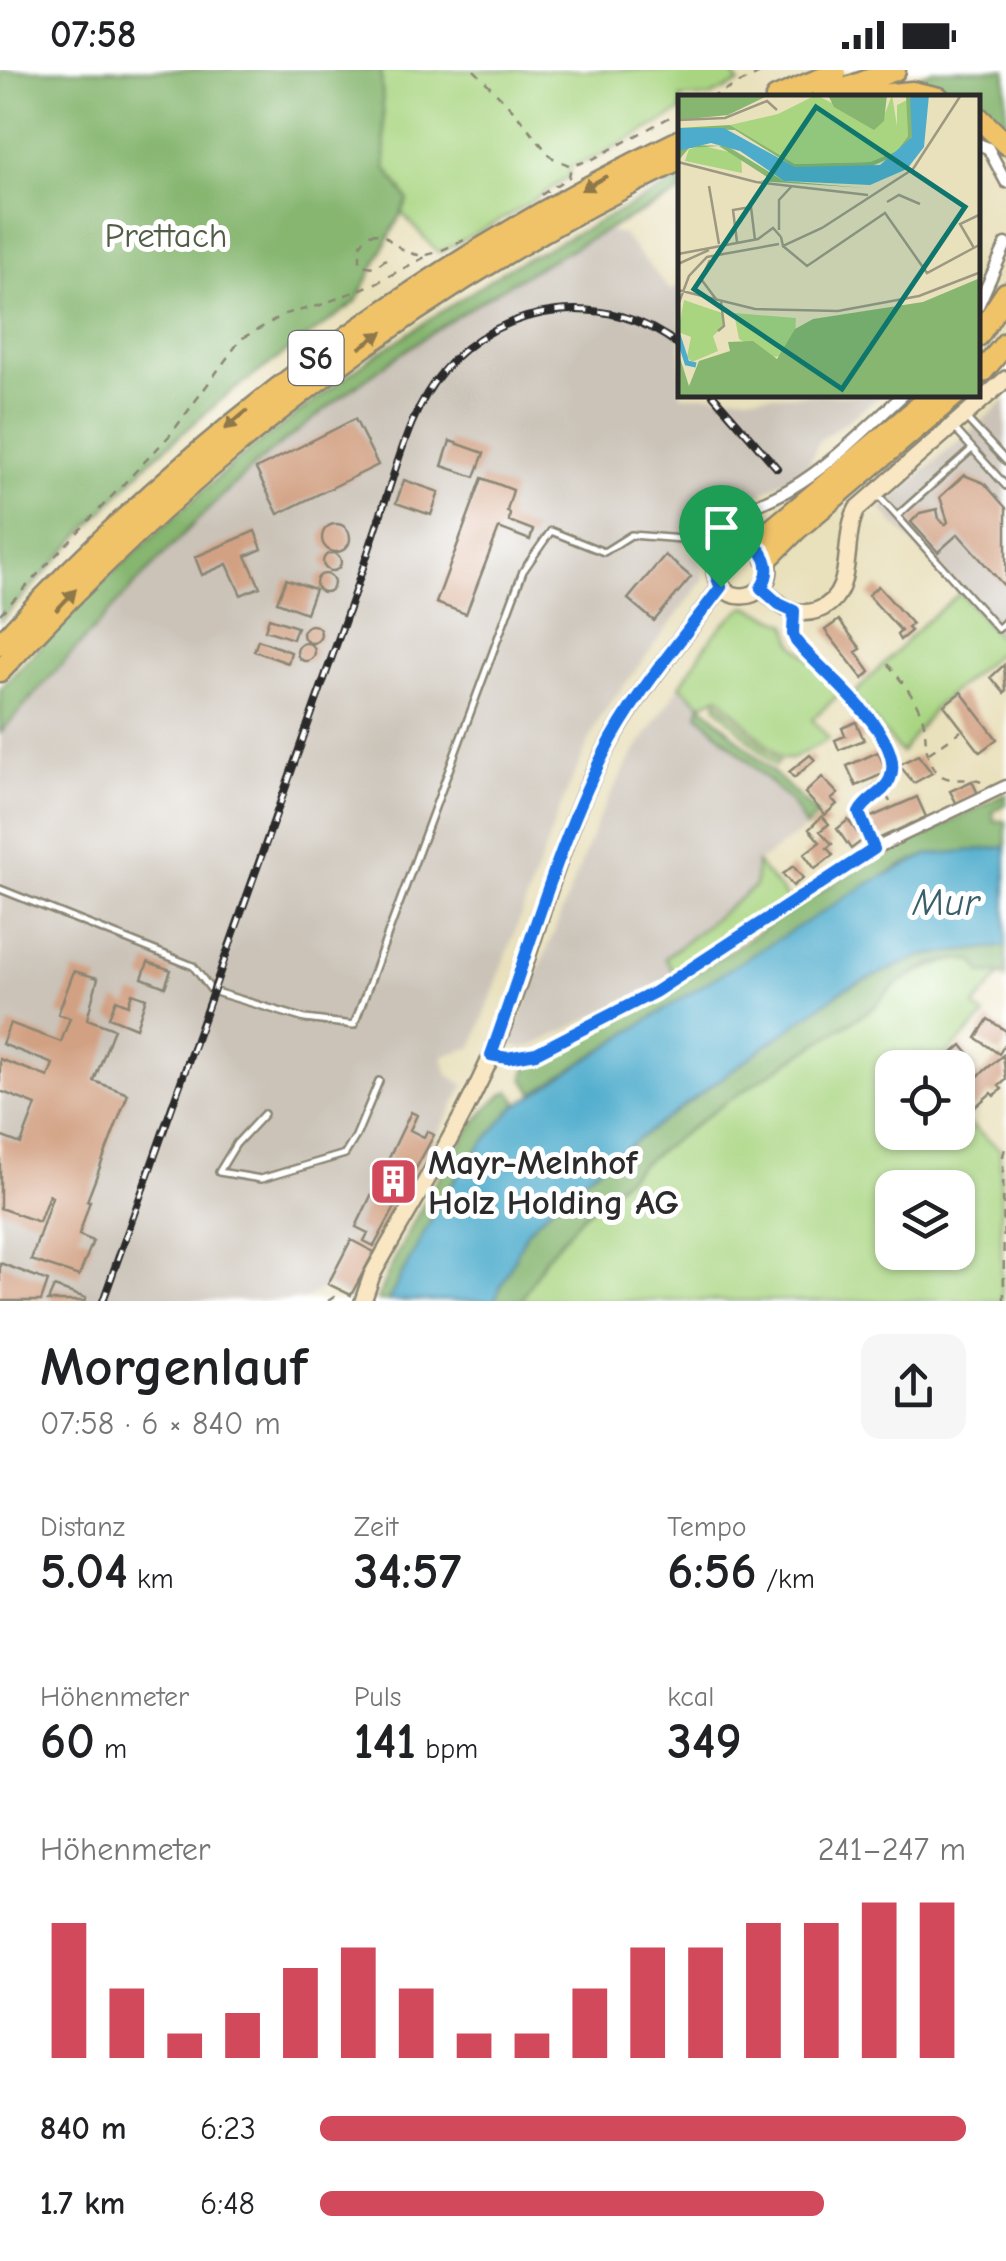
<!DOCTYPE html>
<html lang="de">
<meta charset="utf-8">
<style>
body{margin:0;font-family:"Comic Neue",sans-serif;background:#f6f6f6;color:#202124;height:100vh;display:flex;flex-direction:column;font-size:38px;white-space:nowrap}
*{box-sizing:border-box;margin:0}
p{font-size:32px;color:#757577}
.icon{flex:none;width:55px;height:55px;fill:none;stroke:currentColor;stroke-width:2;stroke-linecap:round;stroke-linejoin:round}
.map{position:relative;height:1231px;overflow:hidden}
.panel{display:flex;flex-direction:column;background:#fff;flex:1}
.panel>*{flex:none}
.fabs{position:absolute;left:875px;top:980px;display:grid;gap:20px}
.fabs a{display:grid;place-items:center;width:100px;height:100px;border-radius:20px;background:#fff;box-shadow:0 2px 8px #0004;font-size:50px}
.pin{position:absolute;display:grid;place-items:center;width:85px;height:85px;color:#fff;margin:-102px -42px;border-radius:50% 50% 50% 0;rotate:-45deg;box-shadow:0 0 10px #0007}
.pin .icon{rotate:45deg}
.round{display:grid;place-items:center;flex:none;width:105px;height:105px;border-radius:20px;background:#f6f6f6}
.overview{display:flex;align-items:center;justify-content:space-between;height:170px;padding:0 40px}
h1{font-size:55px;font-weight:800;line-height:75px}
.stats{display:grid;grid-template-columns:repeat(3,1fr);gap:15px;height:170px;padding:10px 40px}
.stats div{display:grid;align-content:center}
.stats b{font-size:50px;font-weight:800}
.stats small{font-size:28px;font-weight:400}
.stats p{font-size:28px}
.chart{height:280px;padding:20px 40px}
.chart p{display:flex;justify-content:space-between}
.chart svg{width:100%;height:180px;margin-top:10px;stroke:#d1495b;stroke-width:6}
ul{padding:0 40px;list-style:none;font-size:32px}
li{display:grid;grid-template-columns:160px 120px 1fr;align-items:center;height:75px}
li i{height:25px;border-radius:12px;background:#d1495b}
.status{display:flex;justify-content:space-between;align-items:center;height:70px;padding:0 50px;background:#fff;direction:ltr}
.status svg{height:28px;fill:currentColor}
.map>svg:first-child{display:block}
</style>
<div class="status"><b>07:58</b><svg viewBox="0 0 49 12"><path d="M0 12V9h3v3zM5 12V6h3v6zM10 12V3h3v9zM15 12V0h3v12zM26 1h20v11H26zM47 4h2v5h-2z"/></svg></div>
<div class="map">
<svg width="1006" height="1231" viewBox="0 0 1006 1231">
<rect width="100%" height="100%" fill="#fff"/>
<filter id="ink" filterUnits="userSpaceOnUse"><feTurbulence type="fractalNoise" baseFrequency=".01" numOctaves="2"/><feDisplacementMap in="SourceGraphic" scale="20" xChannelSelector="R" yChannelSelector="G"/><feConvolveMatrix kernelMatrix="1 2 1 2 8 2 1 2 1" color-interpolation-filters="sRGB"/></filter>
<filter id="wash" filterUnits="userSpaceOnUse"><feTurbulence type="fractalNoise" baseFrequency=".0048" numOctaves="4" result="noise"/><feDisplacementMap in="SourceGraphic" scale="40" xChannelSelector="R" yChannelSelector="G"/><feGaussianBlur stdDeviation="2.25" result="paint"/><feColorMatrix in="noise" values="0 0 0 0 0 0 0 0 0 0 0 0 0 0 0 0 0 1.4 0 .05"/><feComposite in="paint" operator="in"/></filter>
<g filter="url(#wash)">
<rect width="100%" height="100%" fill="#e9e0bc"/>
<path fill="#cbc3b8" d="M 602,160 L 622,164 L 671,221 L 681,213 L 681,325 L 882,325 L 818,372 L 810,394 L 791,407 L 694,460 L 685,469 L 683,477 L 700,492 L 704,509 L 599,649 L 560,738 L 473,977 L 443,986 L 448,1005 L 465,1015 L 374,1177 L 349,1229 L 327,1217 L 302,1231 L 0,1231 L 0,663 L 99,551 L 243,405 L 371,303 L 513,211 Z
M 1006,330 L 1006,575 L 881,439 Z
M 680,616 L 701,634 L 699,645 L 792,733 L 806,758 L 757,793 L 755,816 L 666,888 L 676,905 L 535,975 L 523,978 L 510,974 L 600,745 L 630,689 Z"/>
<path fill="#a9d581" stroke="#6a8056" stroke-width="2.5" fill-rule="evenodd" d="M 381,0 L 731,0 L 739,13 L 710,27 L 681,28 L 681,41 L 593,89 L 571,96 L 569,107 L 510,145 L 438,183 L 402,143 L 408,130 L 386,98 Z
M 960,523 L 1006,576 L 936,636 L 901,683 L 853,625 L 923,554 Z
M 747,536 L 787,554 L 793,573 L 842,622 L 812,649 L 829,669 L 792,689 L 781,689 L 719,626 L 701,634 L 680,616 C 698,588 717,552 747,536 Z
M 717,630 L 779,692 L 775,696 L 716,636 Z
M 757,793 L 789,830 L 676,905 L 665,888 L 755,816 Z
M 965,888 L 1006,904 L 1006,909 L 1000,905 L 974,937 L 985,946 L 934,997 L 892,998 L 892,1062 L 958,1062 L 958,1045 L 1000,1079 L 1002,1231 L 521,1231 L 544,1190 L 582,1146 L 643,1093 L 726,1032 L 875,937 C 897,906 930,896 965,888 ZM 892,1118 L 958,1118 L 958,1182 L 892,1182 Z"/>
<path fill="#86b66f" stroke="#58704d" stroke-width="2.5" d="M 0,0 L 381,0 L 386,98 L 408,130 L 356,232 L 227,325 L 149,392 L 0,551 Z
M 934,0 L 1006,0 L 1006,57 L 979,36 L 978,28 L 902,11 Z
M 681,110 L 681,123 C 550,185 425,259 312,350 C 288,369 262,387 241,408 C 156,488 78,576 0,663 L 0,619 L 99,515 L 238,389 L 368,290 L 508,198 Z
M 701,634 L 818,745 L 806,758 L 792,733 L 698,644 Z
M 1006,724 L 1006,734 L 993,742 L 994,751 L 1006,751 L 1006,777 L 927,785 L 902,795 L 690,923 L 534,1023 L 524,1009 L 528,994 L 657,928 L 840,809 Z
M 1006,876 L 1006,904 L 982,904 L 975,892 C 942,880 894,910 875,936 L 726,1032 L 643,1093 L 582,1146 L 544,1190 L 521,1231 L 494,1231 L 528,1160 L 568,1120 L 844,919 L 921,886 Z
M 510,1021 L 519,1034 L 466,1093 L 445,1124 L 388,1231 L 377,1231 C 391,1189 471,1034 510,1021 Z"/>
<path fill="#4daccc" stroke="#3c6c7c" stroke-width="2.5" d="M 1006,777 L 1006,876 L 921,886 L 844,919 L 568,1120 L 528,1160 L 494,1231 L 388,1231 L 445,1124 L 466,1093 L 513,1038 L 690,923 L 869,813 L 927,785 Z"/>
<g id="blocks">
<path fill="#d2a082" d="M 355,349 L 378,395 L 278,444 L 256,399 Z
M 450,371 L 484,383 L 475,407 L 442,396 Z
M 964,405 L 984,413 L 1006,438 L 1006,518 L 958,464 L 938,482 L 911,452 L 920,443 L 937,439 L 939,449 L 945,455 L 948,452 L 940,427 Z
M 482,408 L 513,420 L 507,441 L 510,443 L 509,451 L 533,460 L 530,470 L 499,458 L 466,544 L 436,533 Z
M 404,410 L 439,422 L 431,445 L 396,433 Z
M322 468a14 14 0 1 1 28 0a14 14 0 1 1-28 0Z
M 255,461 L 262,479 L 246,486 L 260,517 L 241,525 L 227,494 L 202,505 L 195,487 Z
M323 492a9 9 0 1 1 18 0a9 9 0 1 1-18 0Z
M 665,485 L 691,507 L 654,551 L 628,529 Z
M316 513a9 9 0 1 1 18 0a9 9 0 1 1-18 0Z
M 286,509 L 315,519 L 306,543 L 277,532 Z
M 878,516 L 912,554 L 908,558 L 911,561 L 900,570 L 897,565 L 901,561 L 868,525 Z
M 269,548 L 297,557 L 293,569 L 265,560 Z
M 839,550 L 861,579 L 856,582 L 870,602 L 863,609 L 825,560 Z
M303 564a9 9 0 1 1 18 0a9 9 0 1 1-18 0Z
M 258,570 L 291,582 L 288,593 L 254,581 Z
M297 582a9 9 0 1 1 18 0a9 9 0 1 1-18 0Z
M 1004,595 L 1006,621 L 1004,623 L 991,607 Z
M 961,622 L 997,669 L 980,682 L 944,635 Z
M 856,652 L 864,670 L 839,680 L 835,670 L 845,666 L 842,658 Z
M 878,682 L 887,702 L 856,716 L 847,696 Z
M 810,685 L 815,690 L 794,708 L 789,702 Z
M 918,685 L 932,703 L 914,713 L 899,695 Z
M 822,707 L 838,724 L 832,729 L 837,734 L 825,745 L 805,723 Z
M 972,711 L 978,724 L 957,734 L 950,721 Z
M 917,727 L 926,747 L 878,769 L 869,748 Z
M 822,746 L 829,754 L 820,761 L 832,774 L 827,778 L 833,785 L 815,799 L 804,784 L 820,772 L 809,759 Z
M 848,750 L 863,770 L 851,779 L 837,759 Z
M 793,796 L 803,808 L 793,816 L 783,804 Z
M 148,892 L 171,900 L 165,917 L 142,908 Z
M 74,901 L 98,908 L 87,949 L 114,959 L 94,1011 L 128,1024 L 87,1131 L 90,1131 L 79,1165 L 93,1171 L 79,1206 L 31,1190 L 52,1127 L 49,1125 L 39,1152 L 0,1138 L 0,1066 L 21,1074 L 36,1035 L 0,1021 L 0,989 L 48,1007 L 53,994 L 2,974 L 10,953 L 61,972 L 70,948 L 58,944 Z
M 132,923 L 146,928 L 136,958 L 109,947 L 116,930 L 128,935 Z
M 988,949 L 1006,961 L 1006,973 L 999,984 L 976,968 Z
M 962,975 L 969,984 L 953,997 L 946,989 Z
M 1003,985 L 1006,1010 L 999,1016 L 1002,1019 L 994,1026 L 991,1023 L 973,1039 L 958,1018 L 974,1004 L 977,1007 Z
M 411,1042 L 417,1045 L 410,1060 L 424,1067 L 427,1061 L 434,1065 L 374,1176 L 364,1171 L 368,1163 L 356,1157 Z
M 351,1170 L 374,1182 L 351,1225 L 328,1214 Z
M 0,1193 L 48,1211 L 41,1231 L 0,1231 Z
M 54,1217 L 86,1228 L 85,1231 L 48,1231 Z"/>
</g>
</g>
<g filter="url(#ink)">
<use href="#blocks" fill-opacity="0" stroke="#8a8674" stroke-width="2.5"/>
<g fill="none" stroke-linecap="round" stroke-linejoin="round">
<defs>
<path id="lane" d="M 965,347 L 1006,391
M 953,357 L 1006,416
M 877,424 L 998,559 L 1006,551
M 897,446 L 972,379
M 794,543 L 793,565 L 796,571 L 865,643 L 882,668
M 0,819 L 193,896 L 212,921 L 305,949 L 354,955 L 523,501 L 551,461 L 604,482 L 631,465 L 682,469
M 264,1044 L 236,1074 L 219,1102 L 261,1109 L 345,1084 L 356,1066 L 379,1011"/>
<path id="street" d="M 978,74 L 988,78 L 1006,112
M 978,236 L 1006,174
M 685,469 L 723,480
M 698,473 C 722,443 758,438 790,419 C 831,395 868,357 903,325
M 874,779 L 859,743 C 873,712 910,717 884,670
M 491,985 L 507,987 L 535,983 L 655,922 L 874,779 L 1006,716"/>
<path id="secondary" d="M715 499a27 27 0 1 1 54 0a27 27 0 1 1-54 0Z
M 761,518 C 777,533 794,549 818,540 C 858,525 840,469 857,439 L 1006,309
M 363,1231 L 372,1205 C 411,1134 456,1065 489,991 C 532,891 553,782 603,685 C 635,624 680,572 721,517"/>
<path id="highway" d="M 850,17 L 895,0
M 857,27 L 912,22 L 939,28
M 776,28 L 808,14
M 978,47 L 1006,74
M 978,266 L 1006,223
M 982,302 L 1006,273
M 751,474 L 770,461 L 933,325
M 767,489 L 797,459 L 955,325
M 0,574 C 194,363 423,194 681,70
M 0,601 C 198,386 417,216 681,89"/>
</defs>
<use href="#lane" stroke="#8a8674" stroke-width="10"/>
<use href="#street" stroke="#8a8674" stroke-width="15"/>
<use href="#secondary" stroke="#8a8674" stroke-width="20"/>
<use href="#highway" stroke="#8a8674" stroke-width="25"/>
<path stroke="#8a8674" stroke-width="2.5" stroke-dasharray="8 8" stroke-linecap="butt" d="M 474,0 L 515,42 L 551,87 L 571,96 L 593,89 L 681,41
M 710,28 L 766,0
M 541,125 L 569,107 L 571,96
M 386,189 L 375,197 L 360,195 L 360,176 L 367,164 L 381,163 C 417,194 424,189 466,169
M 0,544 L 171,364 L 241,269 L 285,244 L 318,236 L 376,213 L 427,186
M 888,594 C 902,612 919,631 924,654 C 927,671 924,694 940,705 C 954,714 971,705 985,714
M 929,683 L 961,661
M 886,725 L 892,735
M 328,1231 L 334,1227 L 341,1230
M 1004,1231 L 1003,1086 L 1006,1074"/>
<use href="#lane" stroke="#fff" stroke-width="5"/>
<use href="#street" stroke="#fff" stroke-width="10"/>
<use href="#secondary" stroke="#f9e7c3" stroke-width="15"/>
<use href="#highway" stroke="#f0c369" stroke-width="20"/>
<defs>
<path id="rail" d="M 713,325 L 777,398
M 103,1231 C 182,1010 261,789 339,567 C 355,522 370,477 385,431 C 400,386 412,337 443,301 C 502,231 609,219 681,277"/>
</defs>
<use href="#rail" stroke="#2b2b2b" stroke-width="8"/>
<use href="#rail" stroke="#fff" stroke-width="4" stroke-dasharray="11" stroke-linecap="butt"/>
<defs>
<path id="highway-bridge" d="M 808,14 L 836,3
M 822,28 L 850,17"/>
</defs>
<use href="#highway-bridge" stroke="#8a8674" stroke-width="25" stroke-linecap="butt"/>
<use href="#highway-bridge" stroke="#f0c369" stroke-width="20"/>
</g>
<defs><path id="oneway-solid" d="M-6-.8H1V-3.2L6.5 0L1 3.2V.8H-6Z" transform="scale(2.5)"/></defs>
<g fill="#8e774a">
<use href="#oneway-solid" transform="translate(594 113) rotate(151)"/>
<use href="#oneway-solid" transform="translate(371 270) rotate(-35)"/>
<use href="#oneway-solid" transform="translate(236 350) rotate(140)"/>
<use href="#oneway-solid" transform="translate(66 530) rotate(-47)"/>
</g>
</g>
<g fill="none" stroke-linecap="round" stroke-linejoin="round" filter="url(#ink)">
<defs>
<path id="route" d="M 742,472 C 766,476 774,498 761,518 L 779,534 L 794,541 L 793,564 L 796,571 C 819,600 908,667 890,709 C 884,724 866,728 859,743 L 874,779 L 655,922 L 536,983 L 507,988 L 491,985 C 526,889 557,776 603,685 C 634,624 680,572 721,517 C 709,496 718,476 742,472 Z"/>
</defs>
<use href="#route" stroke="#fff" stroke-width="20"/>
<use href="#route" stroke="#1a73e8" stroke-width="12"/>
</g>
<defs>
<symbol id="building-square" viewBox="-11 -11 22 22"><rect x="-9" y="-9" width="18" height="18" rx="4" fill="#d1495b" stroke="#fff"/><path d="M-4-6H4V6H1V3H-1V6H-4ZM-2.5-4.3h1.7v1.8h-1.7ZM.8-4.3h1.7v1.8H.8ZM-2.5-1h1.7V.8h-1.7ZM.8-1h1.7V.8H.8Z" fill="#fff"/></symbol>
</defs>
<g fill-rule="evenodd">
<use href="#building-square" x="366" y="1084" width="55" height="55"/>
</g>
<g text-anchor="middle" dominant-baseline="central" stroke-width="10" stroke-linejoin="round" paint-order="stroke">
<rect fill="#fff" stroke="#6b6b6b" stroke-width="2.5" x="288.5" y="261" width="55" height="54" rx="8"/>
<g font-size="32" font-weight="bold" fill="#2b2b2b">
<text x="316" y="288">S6</text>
</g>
<g font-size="35" fill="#515e45" stroke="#fff">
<text x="166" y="165">Prettach</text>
</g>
<g font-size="35" font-weight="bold" fill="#2b2b2b" stroke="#fff" text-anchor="start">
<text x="428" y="1092">Mayr-Melnhof<tspan x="428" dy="40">Holz Holding AG</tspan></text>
</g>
<g font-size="38" font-style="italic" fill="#395f6b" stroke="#fff">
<text x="946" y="833">Mur</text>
</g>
</g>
<g transform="translate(678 25)">
<rect width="302" height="302" fill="#e9e0bc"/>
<path d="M 138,0 L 186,24 L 206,21 L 214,0 L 219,31 L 219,10 L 229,5 L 230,41 L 219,56 L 192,67 L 117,69 L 52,30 L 100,19 ZM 26,51 L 63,60 L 64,78 L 7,66 L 11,54 ZM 6,205 L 44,218 L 46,231 L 35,241 L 40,256 L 14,267 L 9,262 L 13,242 L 0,237 ZM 56,218 L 118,223 L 117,241 L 105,261 L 93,262 L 61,244 Z" fill="#a9d581"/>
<path d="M 0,0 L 91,0 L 50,20 L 0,25 ZM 150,0 L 209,0 L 206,26 L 196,35 L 156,12 ZM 228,0 L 234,4 L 234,42 L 223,58 L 192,72 L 116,72 L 57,35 L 0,33 L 52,30 L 117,69 L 192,67 L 219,56 L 230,41 ZM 13,50 L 49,51 L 106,86 L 187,93 L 82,86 L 92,84 L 41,51 L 11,53 L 0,66 L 0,56 ZM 302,183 L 302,302 L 0,302 L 0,257 L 11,291 L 21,266 L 52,256 L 50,247 L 75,246 L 99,264 L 117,234 L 135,224 L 245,207 Z" fill="#86b66f"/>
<path d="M 232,0 L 251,0 L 246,52 L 229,74 L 192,90 L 106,86 L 62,56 L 33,48 L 0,56 L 0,33 L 46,33 L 117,72 L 202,70 L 234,42 Z" fill="#4daccc"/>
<path fill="none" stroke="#4daccc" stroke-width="5" d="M 0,240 L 9,268 L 18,270"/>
<path fill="none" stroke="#9d9882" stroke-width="2.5" d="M 0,25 L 47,23 L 89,6 L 99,15M 0,67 L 78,87 L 190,100M 31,91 L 41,149M 209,107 L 221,100 L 242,109M 101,135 L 101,105 L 113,92M 103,142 L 105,151 L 144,133 L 235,74 L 283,0M 59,147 L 55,115 L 73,112 L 77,145M 105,151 L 129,171 L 207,118 L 249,178 L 303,149M 296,153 L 282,129 L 303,119M 0,159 L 80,144 L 95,133 L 103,142M 32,165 L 23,184 L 38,204M 0,169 L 31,155M 0,195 L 77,214 L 160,216 L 241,201 L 303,177M 0,210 L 11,181 L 29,162 L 101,149M 40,236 L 46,231 L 43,207"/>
<path fill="#0f766e" fill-opacity="0.15" stroke="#0f766e" stroke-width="5" d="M 138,12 L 287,112 L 164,294 L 16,194 Z"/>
<rect width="302" height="302" fill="none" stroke="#2b2b2b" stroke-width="5"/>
</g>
</svg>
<div class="fabs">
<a><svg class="icon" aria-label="locate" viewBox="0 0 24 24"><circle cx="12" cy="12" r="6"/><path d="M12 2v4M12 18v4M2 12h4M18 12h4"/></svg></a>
<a><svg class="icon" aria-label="layers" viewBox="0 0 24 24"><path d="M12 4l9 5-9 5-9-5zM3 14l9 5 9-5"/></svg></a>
</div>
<div class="pin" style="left:721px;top:517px;background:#1e9e55"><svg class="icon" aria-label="arrive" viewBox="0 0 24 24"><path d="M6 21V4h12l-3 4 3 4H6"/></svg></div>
</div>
<section class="panel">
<div class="overview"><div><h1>Morgenlauf</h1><p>07:58 · 6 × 840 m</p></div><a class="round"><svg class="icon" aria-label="share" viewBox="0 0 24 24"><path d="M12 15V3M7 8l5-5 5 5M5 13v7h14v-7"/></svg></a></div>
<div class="stats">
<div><p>Distanz</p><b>5.04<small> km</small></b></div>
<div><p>Zeit</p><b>34:57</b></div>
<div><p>Tempo</p><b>6:56<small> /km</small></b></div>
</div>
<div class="stats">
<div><p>Höhenmeter</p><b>60<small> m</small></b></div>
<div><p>Puls</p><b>141<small> bpm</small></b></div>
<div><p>kcal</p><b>349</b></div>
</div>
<div class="chart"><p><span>Höhenmeter</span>241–247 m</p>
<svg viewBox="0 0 160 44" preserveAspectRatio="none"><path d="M5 44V11M15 44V27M25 44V38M35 44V33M45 44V22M55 44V17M65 44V27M75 44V38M85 44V38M95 44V27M105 44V17M115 44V17M125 44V11M135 44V11M145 44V6M155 44V6"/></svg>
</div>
<ul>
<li><b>840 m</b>6:23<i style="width:100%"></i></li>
<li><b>1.7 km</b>6:48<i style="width:78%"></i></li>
</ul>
</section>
